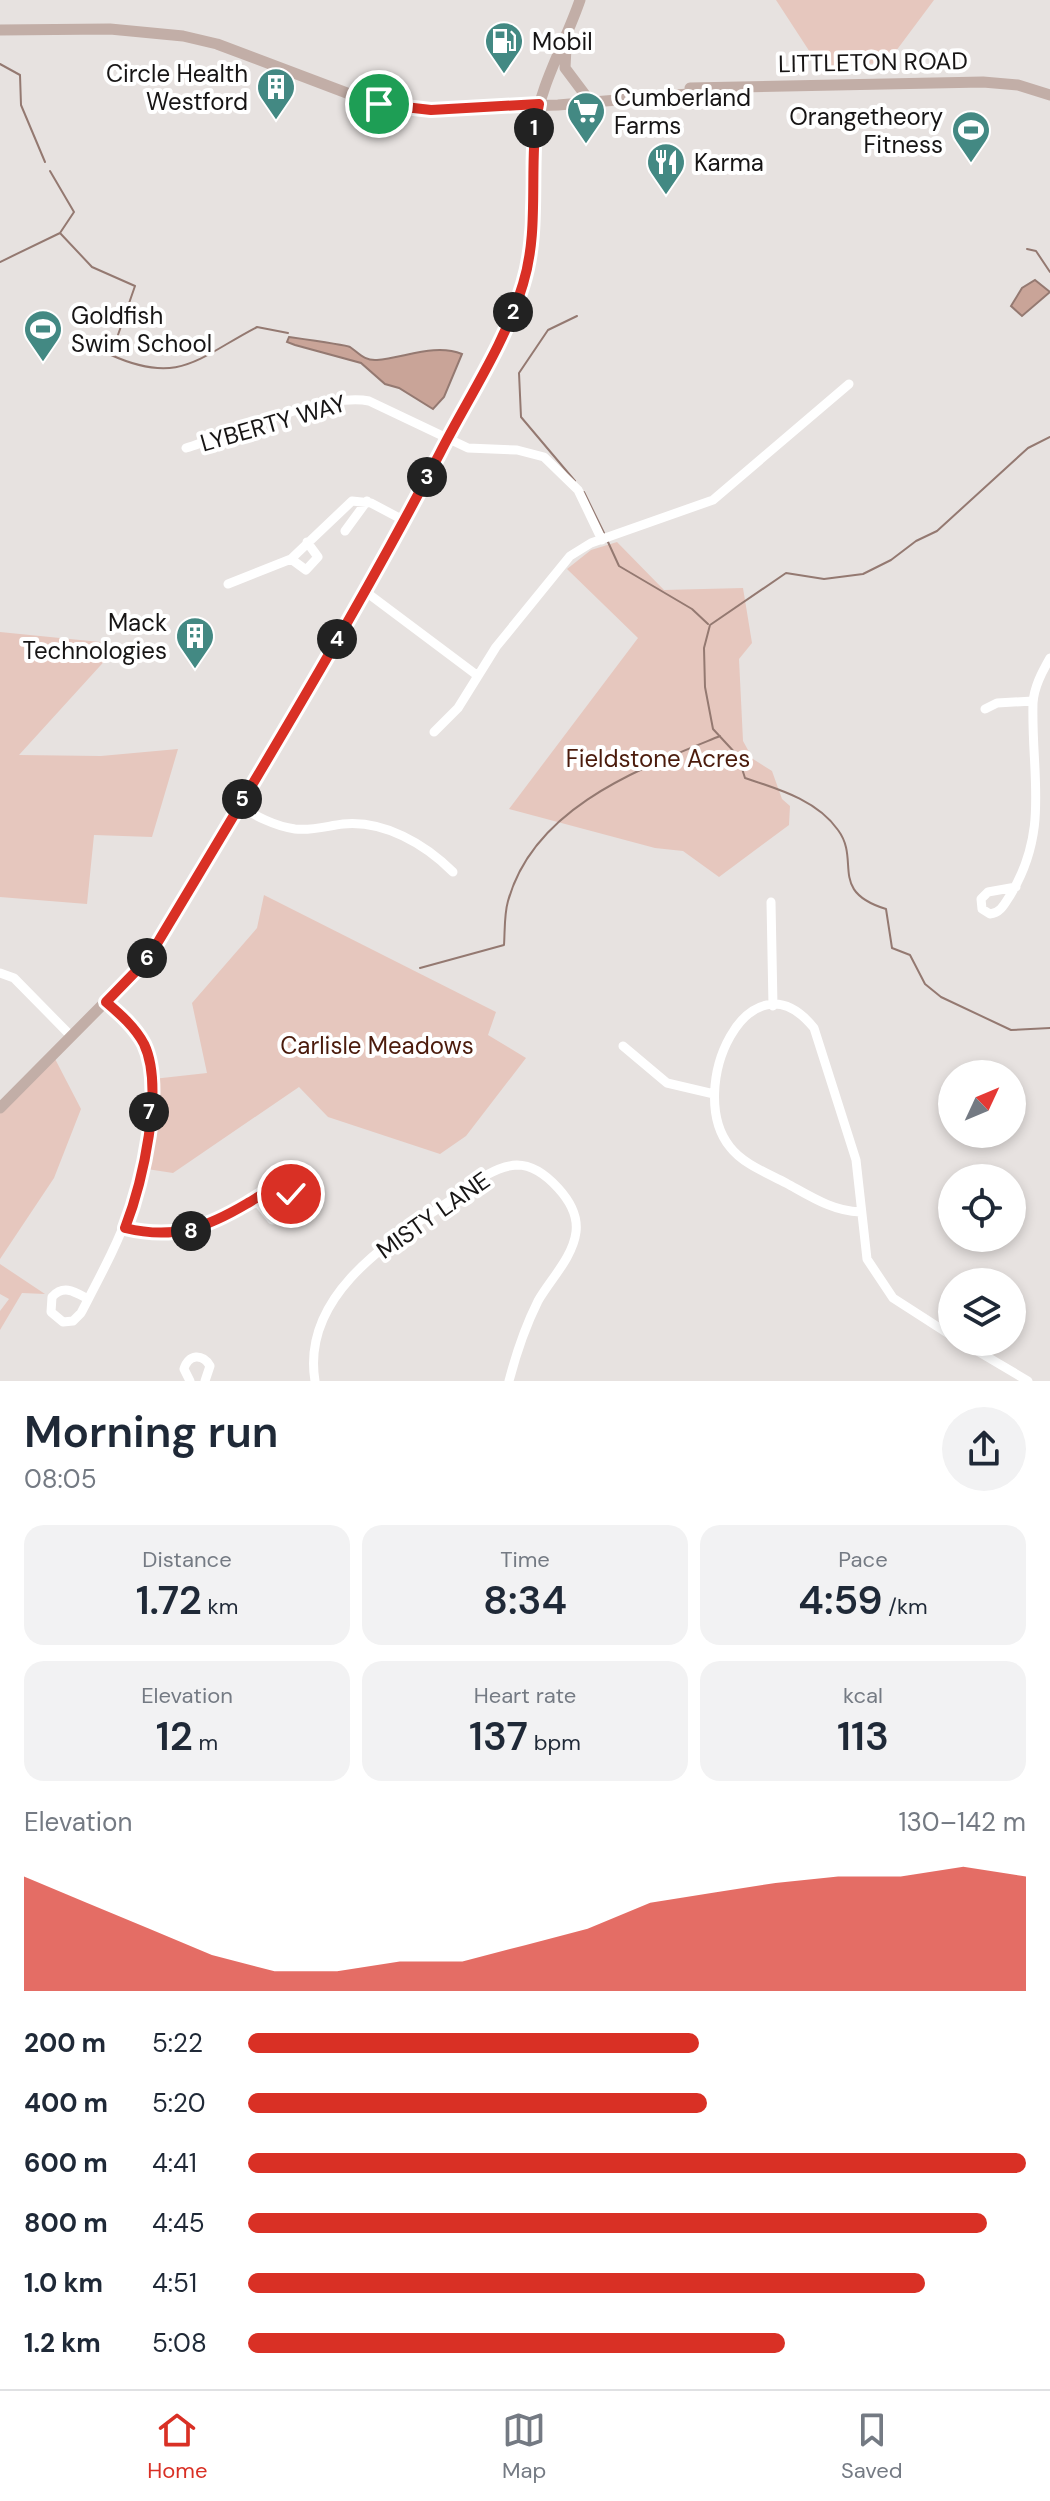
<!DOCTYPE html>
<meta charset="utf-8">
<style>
body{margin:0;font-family:"DM Sans",sans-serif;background:#f2f2f3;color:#1f2937;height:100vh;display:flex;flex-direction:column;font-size:30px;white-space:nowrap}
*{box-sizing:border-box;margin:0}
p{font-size:26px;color:#747a83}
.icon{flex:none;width:44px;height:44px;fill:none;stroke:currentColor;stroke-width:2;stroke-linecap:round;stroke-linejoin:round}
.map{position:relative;height:1381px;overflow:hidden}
.panel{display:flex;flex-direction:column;background:#fff;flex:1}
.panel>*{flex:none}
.needle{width:52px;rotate:46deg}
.tools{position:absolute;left:938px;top:1060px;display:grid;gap:16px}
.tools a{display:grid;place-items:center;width:88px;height:88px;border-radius:50%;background:#fff;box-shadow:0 4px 12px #0003;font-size:40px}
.pin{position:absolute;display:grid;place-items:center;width:68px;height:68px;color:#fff;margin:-34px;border:4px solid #fff;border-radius:50%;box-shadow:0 2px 8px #0007}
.km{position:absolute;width:40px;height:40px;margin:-20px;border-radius:50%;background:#222;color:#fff;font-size:22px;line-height:40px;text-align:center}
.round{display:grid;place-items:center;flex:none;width:84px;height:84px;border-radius:42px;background:#f2f2f3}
.head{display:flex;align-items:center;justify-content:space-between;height:136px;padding:0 24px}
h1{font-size:44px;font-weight:600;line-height:60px}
.figures{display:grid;grid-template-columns:repeat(3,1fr);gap:12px;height:136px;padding:8px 24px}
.figures div{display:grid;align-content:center;border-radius:20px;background:#f2f2f3;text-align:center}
.figures b{font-size:40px;font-weight:600}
.figures small{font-size:22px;font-weight:400}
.figures p{font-size:22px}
.chart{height:224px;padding:16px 24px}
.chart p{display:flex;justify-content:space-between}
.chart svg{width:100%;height:144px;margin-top:8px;fill:#d93025;opacity:.7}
ul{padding:0 24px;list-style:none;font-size:26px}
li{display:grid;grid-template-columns:128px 96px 1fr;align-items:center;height:60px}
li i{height:20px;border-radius:10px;background:#d93025}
.dock{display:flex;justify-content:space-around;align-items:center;height:112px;border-top:2px solid #e0e1e3;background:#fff;font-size:22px;color:#747a83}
.dock a{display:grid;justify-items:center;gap:4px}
.dock .active{color:#d93025}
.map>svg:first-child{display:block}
</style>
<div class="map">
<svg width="1050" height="1381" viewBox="0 0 1050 1381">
<rect width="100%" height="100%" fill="#e7e2e0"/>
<path fill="#e6c7be" d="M 776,0 L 934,0 L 887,63 L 819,66 Z
M 617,542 L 664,590 L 743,588 L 752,643 L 739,659 L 743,741 L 753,759 L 772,771 L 782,799 L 790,806 L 789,825 L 719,877 L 683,851 L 655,848 L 509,809 L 638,638 L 567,569 L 591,550 Z
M 0,632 L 120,644 L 19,755 L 101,756 L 178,749 L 152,837 L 94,835 L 87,904 L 0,897 Z
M 264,895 L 496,1012 L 488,1035 L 526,1058 L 466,1136 L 440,1154 L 328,1117 L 299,1087 L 173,1173 L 147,1169 L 153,1079 L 207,1073 L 192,1003 L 257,928 Z
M 52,1053 L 81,1109 L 54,1178 L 0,1259 L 0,1108 Z
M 0,1264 L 45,1294 L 22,1293 L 0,1330 L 0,1311 L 9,1299 L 0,1294 Z"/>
<path fill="#c9a498" stroke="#947971" stroke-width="2" d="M 1035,280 L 1050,292 L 1022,316 L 1011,306 L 1022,288 Z
M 289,337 C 296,338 346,345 350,347 C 359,353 364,361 377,360 C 404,358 435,343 462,354 L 444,397 L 433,409 L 399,388 L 385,384 L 361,363 L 295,345 L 287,342 Z"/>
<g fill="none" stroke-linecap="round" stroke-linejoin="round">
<path stroke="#947971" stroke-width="2" d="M 0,64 L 20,75 L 21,105 L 45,162
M 60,233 L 92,267 L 135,286 L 111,355 C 180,386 199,357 257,327 L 288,333
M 1027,249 L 1036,251 L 1050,272
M 0,262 L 60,233 L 74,212 L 50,171
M 1050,437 L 1028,448 L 937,531 L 916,541 L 891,560 L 863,574 L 824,579 L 786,573 L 710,625 L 704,648 L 705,687 L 713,729 L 738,756 L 745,778 C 778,789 817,800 838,830 C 861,861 828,891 886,909 L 892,948 L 910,955 L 925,984 L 941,997 L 1011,1030 L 1050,1028
M 575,481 L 521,417 L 519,373 L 548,330 L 577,316
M 584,492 L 604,533
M 608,542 L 619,566 L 692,609 L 708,624
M 420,968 L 504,945 C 505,931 504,915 508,901 C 534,807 639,769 720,736"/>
<path stroke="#fff" stroke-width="9" d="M 186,448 C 231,434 325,392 369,401 L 468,448 L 517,450 L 544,457 L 578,490 L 602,540
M 345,531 L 367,501
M 291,559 L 306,570 L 318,557 L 307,542
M 228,584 L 291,559 L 352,501 L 371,503 L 405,521
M 366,592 L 478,676
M 985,709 L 997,703 L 1033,701
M 434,732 L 458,708 L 496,647 L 570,556 L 591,543 L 713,500 L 849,384
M 238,805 C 256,816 274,826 295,829 C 312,831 327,826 343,824 C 384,820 425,844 453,872
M 1016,887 L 988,892 L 981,899 L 982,909 L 990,914 C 1001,913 1005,903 1011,894 C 1050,829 1031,775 1033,703 C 1034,687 1042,672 1050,658
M 771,902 L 773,1006
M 0,973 L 14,978 L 71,1036
M 623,1046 L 667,1083 L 714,1094
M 860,1212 C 832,1211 810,1196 786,1183 C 767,1173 743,1164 730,1147 C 684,1090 749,948 814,1028 L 856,1160 L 867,1259 L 893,1298 L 952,1336
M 125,1228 C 188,1244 219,1221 270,1190 L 282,1188 L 291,1194 L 294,1210 L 287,1219 L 272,1220 L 255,1199
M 88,1299 C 75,1292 64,1284 52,1297 L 51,1312 L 63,1322 L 73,1321 L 81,1313 C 121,1236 142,1200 149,1110 C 151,1087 154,1065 143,1043 C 135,1027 120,1014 106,1002
M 962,1342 L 1028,1381
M 190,1381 L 184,1369 C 188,1354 203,1353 210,1366 L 205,1381
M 315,1381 C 301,1296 388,1242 448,1202 C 468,1188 492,1166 517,1165 C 533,1165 548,1177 558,1188 C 569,1200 578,1216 576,1232 C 573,1257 550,1280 538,1301 C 525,1327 516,1354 509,1381"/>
<path stroke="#c2aea7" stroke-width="11" d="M 0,30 L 110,29 L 183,36 L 217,44 L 360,98 L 418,109 L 558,105 L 688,94 L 696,90
M 566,47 L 565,68 L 586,96
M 690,88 L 983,82 L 1018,85 L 1050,95
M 0,1108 L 139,968 L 158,942 C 255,779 354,617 442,449 C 466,403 494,358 514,310 C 539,251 526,192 534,131 C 540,84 565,44 580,0"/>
</g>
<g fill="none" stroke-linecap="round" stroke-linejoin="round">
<defs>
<path id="route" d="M 291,1194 L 282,1188 C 269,1188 259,1197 248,1203 C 206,1228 174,1240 125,1228 C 142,1184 165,1088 144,1044 C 135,1027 120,1014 106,1002 L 139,968 L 158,942 C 255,780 353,620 440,453 C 468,398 505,344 523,284 C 541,226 527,163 539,104 L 431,110 L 379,104"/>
</defs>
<use href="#route" stroke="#fff" stroke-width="16"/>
<use href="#route" stroke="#d93025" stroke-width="10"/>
</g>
<defs>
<symbol id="fuel-pin" viewBox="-11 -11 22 30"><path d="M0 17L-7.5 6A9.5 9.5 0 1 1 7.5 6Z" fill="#438983" stroke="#fff"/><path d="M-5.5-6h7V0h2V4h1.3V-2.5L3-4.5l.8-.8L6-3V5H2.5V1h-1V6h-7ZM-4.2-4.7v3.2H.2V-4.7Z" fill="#fff"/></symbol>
<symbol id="building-pin" viewBox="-11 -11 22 30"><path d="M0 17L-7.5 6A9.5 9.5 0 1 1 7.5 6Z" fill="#438983" stroke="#fff"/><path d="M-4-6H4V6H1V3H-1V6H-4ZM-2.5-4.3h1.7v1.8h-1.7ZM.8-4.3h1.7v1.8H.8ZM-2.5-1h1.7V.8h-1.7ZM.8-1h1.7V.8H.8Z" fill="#fff"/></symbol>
<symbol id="supermarket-pin" viewBox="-11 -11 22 30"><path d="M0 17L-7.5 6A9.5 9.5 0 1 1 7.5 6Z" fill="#438983" stroke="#fff"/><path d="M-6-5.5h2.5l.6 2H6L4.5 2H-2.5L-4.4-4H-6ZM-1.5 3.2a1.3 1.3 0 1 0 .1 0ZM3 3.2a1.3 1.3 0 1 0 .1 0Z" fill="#fff"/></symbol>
<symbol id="stadium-pin" viewBox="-11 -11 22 30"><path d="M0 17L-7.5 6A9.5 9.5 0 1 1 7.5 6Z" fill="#438983" stroke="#fff"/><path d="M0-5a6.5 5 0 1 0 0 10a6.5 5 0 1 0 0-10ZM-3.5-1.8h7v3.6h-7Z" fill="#fff"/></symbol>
<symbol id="restaurant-pin" viewBox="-11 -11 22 30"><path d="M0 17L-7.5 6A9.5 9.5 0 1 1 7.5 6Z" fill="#438983" stroke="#fff"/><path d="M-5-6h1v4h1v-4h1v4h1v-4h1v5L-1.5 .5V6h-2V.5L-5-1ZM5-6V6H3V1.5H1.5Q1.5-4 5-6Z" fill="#fff"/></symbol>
</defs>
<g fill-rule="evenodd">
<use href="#fuel-pin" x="482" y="19" width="44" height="60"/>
<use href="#building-pin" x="254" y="65" width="44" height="60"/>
<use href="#supermarket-pin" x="564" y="89" width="44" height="60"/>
<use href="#stadium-pin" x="949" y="108" width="44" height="60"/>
<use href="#restaurant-pin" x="644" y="140" width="44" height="60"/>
<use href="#stadium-pin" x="21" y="307" width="44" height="60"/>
<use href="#building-pin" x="173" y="614" width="44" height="60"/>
</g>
<g text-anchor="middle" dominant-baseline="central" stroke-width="8" stroke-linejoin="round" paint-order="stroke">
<g font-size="24" fill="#171515" stroke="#fff" text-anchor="start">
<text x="532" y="41">Mobil</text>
<text x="248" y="73" text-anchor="end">Circle Health<tspan x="248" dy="28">Westford</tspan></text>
<text x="614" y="97">Cumberland<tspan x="614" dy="28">Farms</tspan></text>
<text x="943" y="116" text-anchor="end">Orangetheory<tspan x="943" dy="28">Fitness</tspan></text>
<text x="694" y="162">Karma</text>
<text x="71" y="315">Goldfish<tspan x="71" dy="28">Swim School</tspan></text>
<text x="167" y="622" text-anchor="end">Mack<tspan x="167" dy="28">Technologies</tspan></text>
</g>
<g font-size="24" fill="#171515" stroke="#fff">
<text transform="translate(873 62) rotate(-1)">LITTLETON ROAD</text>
<text transform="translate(273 423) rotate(-16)">LYBERTY WAY</text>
<text transform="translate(433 1215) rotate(-35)">MISTY LANE</text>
</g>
<g font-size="24" fill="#4b1b0c" stroke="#fff">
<text x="658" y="758">Fieldstone Acres</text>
<text x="377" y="1045">Carlisle Meadows</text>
</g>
</g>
</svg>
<div class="tools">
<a><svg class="needle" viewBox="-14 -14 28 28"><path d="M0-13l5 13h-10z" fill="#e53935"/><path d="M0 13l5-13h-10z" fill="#747a83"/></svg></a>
<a><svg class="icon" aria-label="locate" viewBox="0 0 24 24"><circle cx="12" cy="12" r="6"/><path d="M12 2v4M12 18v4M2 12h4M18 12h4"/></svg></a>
<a><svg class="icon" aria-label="layers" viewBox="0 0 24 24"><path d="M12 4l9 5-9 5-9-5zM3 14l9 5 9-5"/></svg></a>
</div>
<div class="pin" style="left:379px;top:104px;background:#1e9e55"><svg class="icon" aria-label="arrive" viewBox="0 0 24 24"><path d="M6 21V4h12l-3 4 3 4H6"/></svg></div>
<div class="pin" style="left:291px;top:1194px;background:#d93025"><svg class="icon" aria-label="check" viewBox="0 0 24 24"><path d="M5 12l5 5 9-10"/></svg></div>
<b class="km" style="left:534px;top:128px">1</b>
<b class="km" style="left:513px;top:312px">2</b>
<b class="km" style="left:427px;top:477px">3</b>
<b class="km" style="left:337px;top:639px">4</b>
<b class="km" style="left:242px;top:799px">5</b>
<b class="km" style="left:147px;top:958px">6</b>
<b class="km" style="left:149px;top:1112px">7</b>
<b class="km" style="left:191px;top:1231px">8</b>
</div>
<section class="panel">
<div class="head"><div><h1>Morning run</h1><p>08:05</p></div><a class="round"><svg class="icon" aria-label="share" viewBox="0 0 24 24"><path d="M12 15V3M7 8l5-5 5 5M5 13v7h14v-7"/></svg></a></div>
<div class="figures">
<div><p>Distance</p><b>1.72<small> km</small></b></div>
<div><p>Time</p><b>8:34</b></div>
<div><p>Pace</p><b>4:59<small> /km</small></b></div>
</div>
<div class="figures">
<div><p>Elevation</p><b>12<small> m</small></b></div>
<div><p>Heart rate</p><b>137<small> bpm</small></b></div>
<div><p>kcal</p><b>113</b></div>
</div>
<div class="chart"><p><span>Elevation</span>130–142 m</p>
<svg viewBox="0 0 160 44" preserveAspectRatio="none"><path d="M0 44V9L10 17L20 25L30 33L40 38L50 38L60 35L70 35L80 30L90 25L100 17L110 14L120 11L130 9L140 9L150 6L160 9V44z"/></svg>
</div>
<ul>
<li><b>200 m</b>5:22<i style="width:58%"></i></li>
<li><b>400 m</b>5:20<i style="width:59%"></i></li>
<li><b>600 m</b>4:41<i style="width:100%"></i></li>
<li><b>800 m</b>4:45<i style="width:95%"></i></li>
<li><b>1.0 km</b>4:51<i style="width:87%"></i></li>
<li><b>1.2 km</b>5:08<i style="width:69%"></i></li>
</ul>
</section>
<nav class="dock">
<a class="active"><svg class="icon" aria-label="home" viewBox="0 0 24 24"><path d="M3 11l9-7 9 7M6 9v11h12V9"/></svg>Home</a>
<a><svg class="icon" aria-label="map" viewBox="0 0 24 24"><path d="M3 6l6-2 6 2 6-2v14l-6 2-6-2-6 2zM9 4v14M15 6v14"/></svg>Map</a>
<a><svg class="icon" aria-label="saved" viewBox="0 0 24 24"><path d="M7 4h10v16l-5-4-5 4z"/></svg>Saved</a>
</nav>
